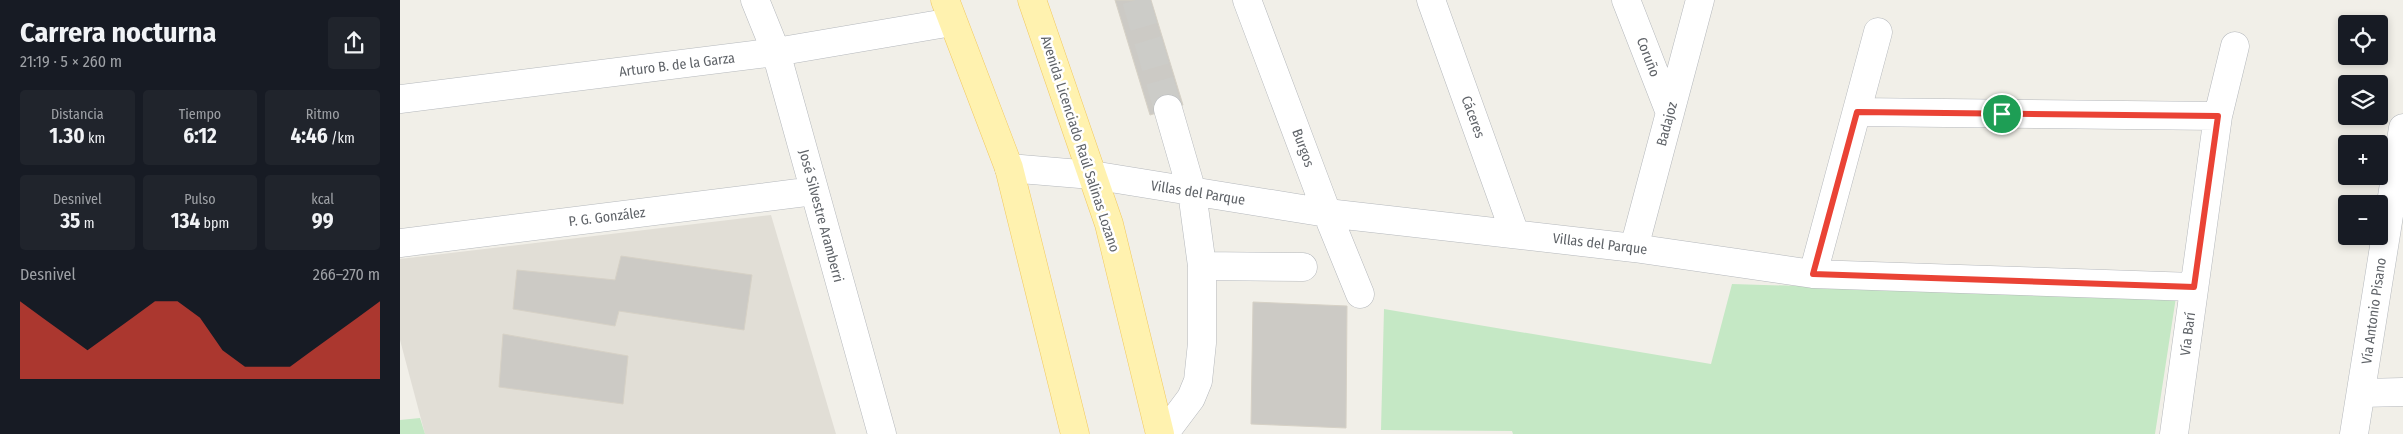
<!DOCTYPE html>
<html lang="es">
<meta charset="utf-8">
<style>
body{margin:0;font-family:"Fira Sans Condensed",sans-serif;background:#20242c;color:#f1f3f6;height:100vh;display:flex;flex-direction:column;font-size:19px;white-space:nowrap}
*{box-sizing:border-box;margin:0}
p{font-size:16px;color:#9ea1a6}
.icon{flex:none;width:28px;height:28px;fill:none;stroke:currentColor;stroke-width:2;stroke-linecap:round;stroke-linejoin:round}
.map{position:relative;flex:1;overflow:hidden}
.details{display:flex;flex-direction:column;background:#171b24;width:400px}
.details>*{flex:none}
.fabs{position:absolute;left:1938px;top:15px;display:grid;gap:10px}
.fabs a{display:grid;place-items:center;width:50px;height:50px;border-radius:5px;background:#171b24;box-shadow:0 2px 8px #0003;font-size:25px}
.pin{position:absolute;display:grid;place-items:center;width:42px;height:42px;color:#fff;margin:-21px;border:2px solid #fff;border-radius:50%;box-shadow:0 1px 5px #0007}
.round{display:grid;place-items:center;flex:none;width:52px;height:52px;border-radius:5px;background:#20242c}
.summary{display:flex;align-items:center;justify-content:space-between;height:85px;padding:0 20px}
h1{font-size:28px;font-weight:700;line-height:38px}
.metrics{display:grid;grid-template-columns:repeat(3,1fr);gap:8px;height:85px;padding:5px 20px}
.metrics div{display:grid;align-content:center;border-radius:5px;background:#20242c;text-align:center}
.metrics b{font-size:21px;font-weight:700}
.metrics small{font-size:14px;font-weight:400}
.metrics p{font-size:14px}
.chart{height:140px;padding:10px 20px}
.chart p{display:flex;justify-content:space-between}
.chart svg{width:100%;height:90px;margin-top:5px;fill:#ea4335;opacity:.7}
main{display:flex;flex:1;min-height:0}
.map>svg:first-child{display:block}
</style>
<main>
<section class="details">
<div class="summary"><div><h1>Carrera nocturna</h1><p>21:19 · 5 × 260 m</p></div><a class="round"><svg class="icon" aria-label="share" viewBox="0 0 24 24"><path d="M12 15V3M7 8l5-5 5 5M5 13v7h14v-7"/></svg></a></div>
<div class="metrics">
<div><p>Distancia</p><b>1.30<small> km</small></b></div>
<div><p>Tiempo</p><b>6:12</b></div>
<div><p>Ritmo</p><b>4:46<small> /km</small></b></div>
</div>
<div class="metrics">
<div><p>Desnivel</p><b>35<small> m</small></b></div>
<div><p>Pulso</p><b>134<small> bpm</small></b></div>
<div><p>kcal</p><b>99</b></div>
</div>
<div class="chart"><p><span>Desnivel</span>266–270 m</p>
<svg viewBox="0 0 160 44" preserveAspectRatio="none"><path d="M0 44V6L10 14L20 22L30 30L40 22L50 14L60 6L70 6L80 14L90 30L100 38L110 38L120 38L130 30L140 22L150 14L160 6V44z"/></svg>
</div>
</section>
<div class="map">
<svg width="2003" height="434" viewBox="0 0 2003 434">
<rect width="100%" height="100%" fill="#f1efe8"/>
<path fill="#e1ded6" d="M 371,215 L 436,434 L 25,434 L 0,340 L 0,259 Z"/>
<path fill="#c5e8c5" d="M 1332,284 L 1776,297 L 1755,434 L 1113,434 L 1112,431 L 981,430 L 984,309 L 1311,364 Z
M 20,418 L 25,434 L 0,434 L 0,420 Z"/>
<path fill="#cccac5" stroke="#d6d1c6" d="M 715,0 L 751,0 L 783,105 L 750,115 Z
M 221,256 L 352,275 L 344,330 L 219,311 L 215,326 L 113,309 L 117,270 L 215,280 Z
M 853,302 L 947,306 L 946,428 L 851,424 Z
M 103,334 L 228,356 L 223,404 L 99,387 Z"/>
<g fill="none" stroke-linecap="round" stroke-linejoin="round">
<path stroke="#ccccc8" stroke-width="28" stroke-dasharray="28 14" stroke-linecap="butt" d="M 736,0 L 768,109"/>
<defs>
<path id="minor" d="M 355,0 L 376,52 L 482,434
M 847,0 L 927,213 L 960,294
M 1031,0 L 1115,234
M 1226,0 L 1270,113
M 0,99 L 376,52 L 552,22
M 1457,112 L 1818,116
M 609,168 L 692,175 L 927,213 L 1234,248 L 1413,274 L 1794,287
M 0,243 L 414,191
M 1234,248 L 1300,0
M 802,266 L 903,267
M 1413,274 L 1478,32
M 1962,393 L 2003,392
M 764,434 L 791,398 L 798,381 L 802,343 L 802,266 L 792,192 L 768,109
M 1774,434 L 1818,116 L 1835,46
M 1954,434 L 2003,128"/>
<path id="major" d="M 545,0 L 609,168 L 675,434
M 632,0 L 709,224 L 760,434"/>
</defs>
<use href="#minor" stroke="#b5b8bc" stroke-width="29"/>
<use href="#major" stroke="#f2c960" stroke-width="29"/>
<use href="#minor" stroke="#fff" stroke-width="28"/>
<use href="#major" stroke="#fff2af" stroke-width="28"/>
</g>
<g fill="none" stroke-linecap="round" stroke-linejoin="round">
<defs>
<path id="route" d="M 1457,112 L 1818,116 L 1794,287 L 1413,274 Z"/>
</defs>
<use href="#route" stroke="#fff" stroke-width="10"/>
<use href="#route" stroke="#ea4335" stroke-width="6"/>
</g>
<g text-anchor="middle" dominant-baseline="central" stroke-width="5" stroke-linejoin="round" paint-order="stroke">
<g font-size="14" fill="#5f6368" stroke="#fff">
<text transform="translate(1248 57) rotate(69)">Coruño</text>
<text transform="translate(277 65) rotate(-7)">Arturo B. de la Garza</text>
<text transform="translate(1073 117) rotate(70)">Cáceres</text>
<text transform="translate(1267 124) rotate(-75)">Badajoz</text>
<text transform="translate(680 144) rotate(72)">Avenida Licenciado Raúl Salinas Lozano</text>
<text transform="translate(903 148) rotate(70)">Burgos</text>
<text transform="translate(798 193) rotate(9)">Villas del Parque</text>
<text transform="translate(421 216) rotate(75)">José Silvestre Aramberri</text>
<text transform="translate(207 217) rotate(-7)">P. G. González</text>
<text transform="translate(1200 244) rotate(7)">Villas del Parque</text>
<text transform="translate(1974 311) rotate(-82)">Vía Antonio Pisano</text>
<text transform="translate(1788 334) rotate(-83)">Vía Barí</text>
</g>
</g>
</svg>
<div class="fabs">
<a><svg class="icon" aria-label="locate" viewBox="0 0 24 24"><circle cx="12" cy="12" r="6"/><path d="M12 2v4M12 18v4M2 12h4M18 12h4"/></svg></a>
<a><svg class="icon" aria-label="layers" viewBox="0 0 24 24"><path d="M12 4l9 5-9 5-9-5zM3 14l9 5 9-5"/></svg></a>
<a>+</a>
<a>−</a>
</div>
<div class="pin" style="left:1602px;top:114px;background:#1e9e55"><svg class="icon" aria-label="arrive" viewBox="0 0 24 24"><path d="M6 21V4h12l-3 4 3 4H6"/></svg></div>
</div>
</main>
